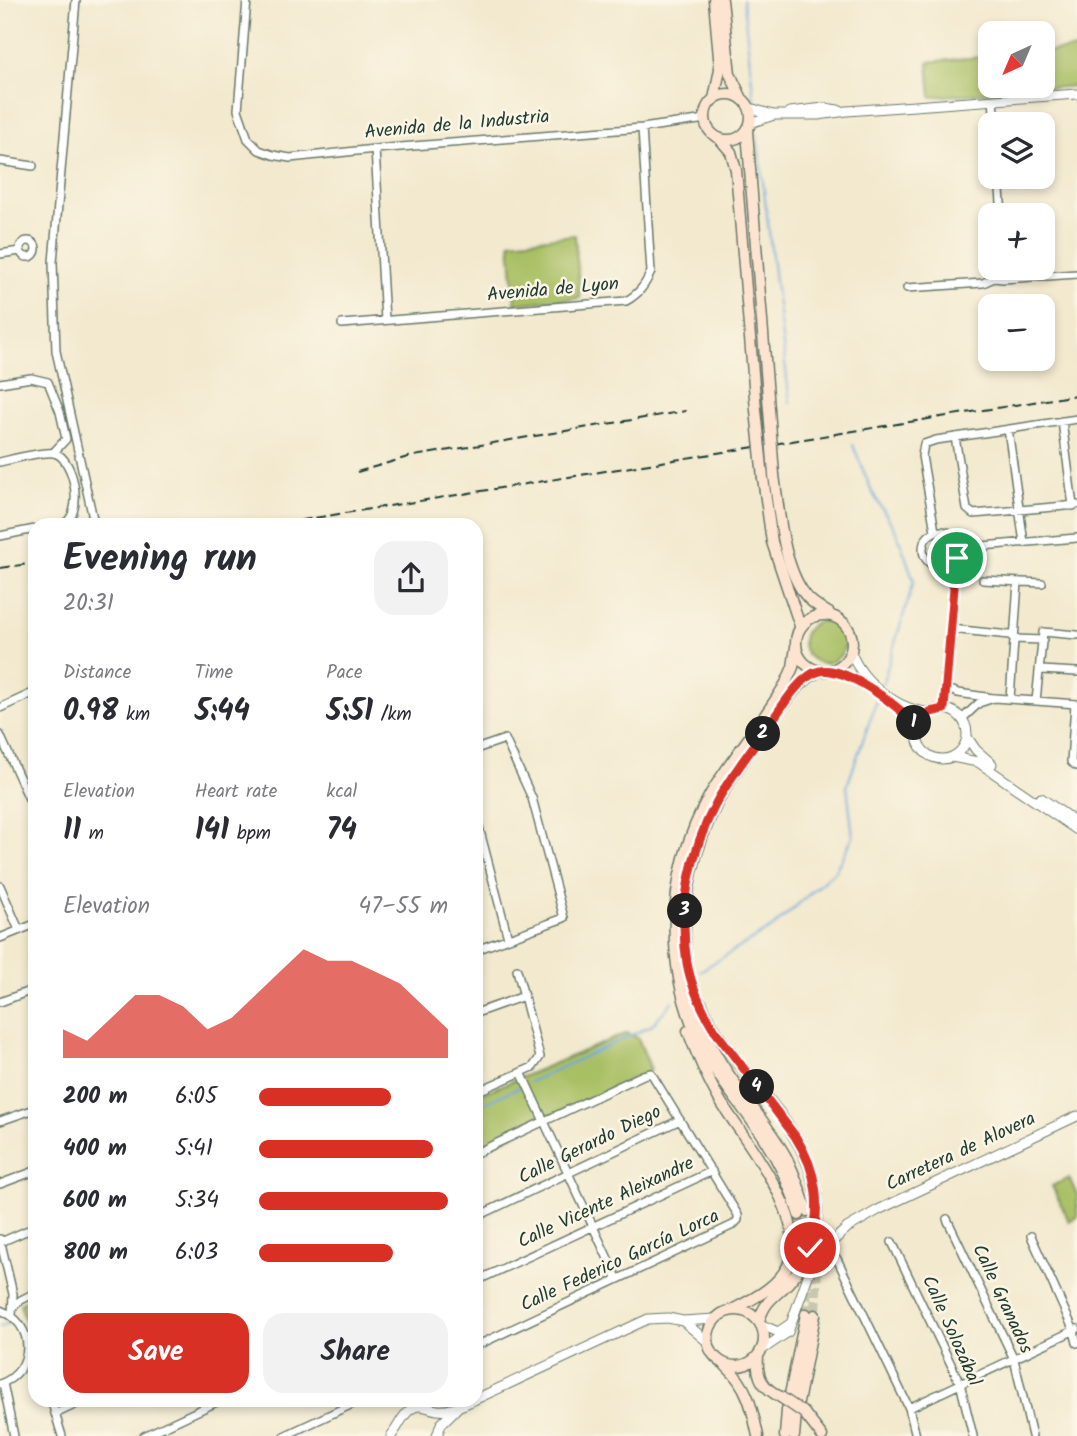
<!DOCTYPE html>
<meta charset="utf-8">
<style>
body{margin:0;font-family:Kalam,sans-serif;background:#f2f2f3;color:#2b2b33;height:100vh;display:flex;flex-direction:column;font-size:26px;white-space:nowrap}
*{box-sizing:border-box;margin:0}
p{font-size:23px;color:#7c7c81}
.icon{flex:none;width:38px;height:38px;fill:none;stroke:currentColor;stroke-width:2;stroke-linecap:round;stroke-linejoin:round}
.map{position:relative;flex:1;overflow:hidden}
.sheet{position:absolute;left:28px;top:518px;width:455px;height:889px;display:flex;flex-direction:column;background:#fff;border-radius:21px;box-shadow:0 4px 10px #0003}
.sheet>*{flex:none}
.needle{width:46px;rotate:224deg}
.buttons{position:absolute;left:978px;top:21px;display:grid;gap:14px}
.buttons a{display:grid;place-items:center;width:77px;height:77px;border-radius:14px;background:#fff;box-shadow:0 4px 10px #0003;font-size:35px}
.pin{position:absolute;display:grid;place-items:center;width:60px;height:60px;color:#fff;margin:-30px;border:4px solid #fff;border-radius:50%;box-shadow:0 2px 7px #0007}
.km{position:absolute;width:35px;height:35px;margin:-18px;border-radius:50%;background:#222;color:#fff;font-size:19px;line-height:35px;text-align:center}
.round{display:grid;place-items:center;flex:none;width:74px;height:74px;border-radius:21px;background:#f2f2f3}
.summary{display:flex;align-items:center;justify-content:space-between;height:119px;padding:0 35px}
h1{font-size:38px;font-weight:700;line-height:52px}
.figures{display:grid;grid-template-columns:repeat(3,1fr);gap:10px;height:119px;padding:7px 35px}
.figures div{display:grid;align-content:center}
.figures b{font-size:30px;font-weight:700}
.figures small{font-size:19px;font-weight:400}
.figures p{font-size:19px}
.chart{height:196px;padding:14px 35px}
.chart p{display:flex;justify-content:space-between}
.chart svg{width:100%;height:126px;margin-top:7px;fill:#d93025;opacity:.7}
.button{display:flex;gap:14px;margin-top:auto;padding:14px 35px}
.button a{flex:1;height:80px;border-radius:21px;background:#d93025;color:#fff;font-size:28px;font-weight:700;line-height:80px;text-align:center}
.button a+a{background:#f2f2f3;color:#2b2b33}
ul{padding:0 35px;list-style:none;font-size:23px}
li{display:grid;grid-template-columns:112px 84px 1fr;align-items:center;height:52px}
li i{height:18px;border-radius:9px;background:#d93025}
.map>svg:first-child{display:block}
</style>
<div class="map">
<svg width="1077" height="1436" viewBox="0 0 1077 1436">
<rect width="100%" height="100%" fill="#fcf5e5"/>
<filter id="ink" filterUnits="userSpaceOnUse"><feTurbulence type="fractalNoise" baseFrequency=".0143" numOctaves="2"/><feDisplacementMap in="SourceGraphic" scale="14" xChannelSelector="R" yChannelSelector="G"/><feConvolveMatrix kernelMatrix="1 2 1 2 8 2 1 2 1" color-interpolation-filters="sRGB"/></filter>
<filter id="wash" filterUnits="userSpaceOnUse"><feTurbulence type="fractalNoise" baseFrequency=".00686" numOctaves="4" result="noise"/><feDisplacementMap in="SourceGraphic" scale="28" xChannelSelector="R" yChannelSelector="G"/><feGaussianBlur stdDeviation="1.57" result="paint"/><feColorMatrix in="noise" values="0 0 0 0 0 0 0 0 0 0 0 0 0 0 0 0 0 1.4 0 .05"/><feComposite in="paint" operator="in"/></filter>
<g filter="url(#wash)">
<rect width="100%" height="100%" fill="#f2e9ce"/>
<path fill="#a9bf63" stroke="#647e4c" stroke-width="2" d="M 1077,49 L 1077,86 L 931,97 L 928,62 L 990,56 L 990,86 L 1043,86 L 1043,52 Z
M 575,235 L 580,298 L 515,304 L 510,242 Z
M803 642a21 21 0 1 1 42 0a21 21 0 1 1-42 0Z
M 627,1033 L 638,1038 L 651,1070 L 476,1152 L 476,1096 Z
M 1069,1178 L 1077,1195 L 1077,1217 L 1069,1221 L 1052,1186 Z
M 35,1296 L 35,1355 L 20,1304 Z"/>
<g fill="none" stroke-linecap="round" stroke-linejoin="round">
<path stroke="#69a5da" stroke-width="2" d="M 743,0 L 754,100
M 757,134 L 790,403
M 853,445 L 872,492 L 897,533 L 914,581 L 882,685
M 700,971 L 773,927 L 835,871 L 853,837 L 847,786 L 878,697
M 530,1082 L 651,1026 L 673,1001
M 476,1107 L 522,1086
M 30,1311 L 35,1309
M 0,1327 L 11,1322"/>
</g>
</g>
<g filter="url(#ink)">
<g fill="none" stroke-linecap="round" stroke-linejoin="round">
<path stroke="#c8c7af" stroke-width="10" stroke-dasharray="10 5" stroke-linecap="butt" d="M 807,1211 L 817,1266 L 815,1315
M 799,1215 L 807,1258 L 806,1314"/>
<defs>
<path id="minor" d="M 76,0 L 53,262 L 56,351 L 94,523
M 247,0 L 238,110 L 248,139 L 259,150 L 273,155 L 290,158 L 375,149 L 642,128 L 706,119
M 993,100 L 995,124
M 375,149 L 385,320
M 0,161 L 33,166
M 999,177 L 1002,215
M20 249a8 8 0 1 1 16 0a8 8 0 1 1-16 0Z
M 0,254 L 20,251
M 1012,268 L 1026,277
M 994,278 L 1003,279 L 1077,274
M 907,288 L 983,283 L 994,278 L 1003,268
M 342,324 L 626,301 C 639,294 645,285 651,272 L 642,128
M 0,383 L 31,378 L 48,382 L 60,412 L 66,439 L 53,453
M 1062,421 L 1073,506
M 1008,429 L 1024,543
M 955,437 L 967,509 L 973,514 L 1077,505
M 0,462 C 13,459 42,451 54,453 C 75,457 86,520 60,525
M923 549a18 18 0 1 1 36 0a18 18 0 1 1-36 0Z
M 935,531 L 922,456 L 924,444 L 936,440 L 1077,419
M 0,536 L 35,529
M 959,548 L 1077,538
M 983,580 L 1042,583
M 951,629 L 1010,635 L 1014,639 L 1043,640
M 1041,670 L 1077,672
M 945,688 L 958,693 L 993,698
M 1010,699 L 1018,582
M 1036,701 L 1043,632 L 1077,635
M 1075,704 L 1071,762 L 1077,766
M 0,708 L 35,692
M 944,709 L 954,588 L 949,565
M 962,719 L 979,703 L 994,698 L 1077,704
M 0,735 L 35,812
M 476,749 L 505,739 L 532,798 L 564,918 L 476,950
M 476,816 L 508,938
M 0,886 L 19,930
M 0,938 L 35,924
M 0,1002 L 35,989
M 476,1013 L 524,996
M 521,1072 L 617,1278
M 476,1092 L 533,1067 L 540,1057 L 517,970
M 0,1121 L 35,1109
M 476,1153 L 643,1075 L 651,1073 L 738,1215 L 738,1220 L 733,1225 L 476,1346
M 0,1184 L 35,1171
M 476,1217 L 680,1120
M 947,1219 L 1014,1359 L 1032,1436
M 1031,1236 L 1074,1331 L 1077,1343
M 0,1239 L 13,1294 L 12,1316
M 1,1242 L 35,1227
M 892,1242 L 960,1383 L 973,1436
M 837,1259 L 909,1408 L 916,1436
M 476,1281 L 712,1171
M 13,1307 L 21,1300 L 35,1293
M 0,1310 C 36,1323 36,1371 0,1384
M 3,1383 L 14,1436
M 51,1400 L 62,1436
M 909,1408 L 1077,1329
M 55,1414 L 85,1400
M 144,1436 L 221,1400
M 284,1436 L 361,1400"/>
<path id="tertiary" d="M 750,108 L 773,115
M 790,112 L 824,108 L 838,110
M 750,123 L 774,115 L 818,115 L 847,111 L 1077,94
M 851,652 C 861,681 898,711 930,712
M 831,670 C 855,675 904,708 917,728
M917 734a25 25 0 1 1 50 0a25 25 0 1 1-50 0Z
M 967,737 L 976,750 L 992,764
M 952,757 L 978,762 L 1077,830
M 1041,798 L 1077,823
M 683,1321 L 708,1342
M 762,1325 L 778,1332 L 790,1324
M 763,1349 L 788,1332 L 809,1273 L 829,1245 L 847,1228 L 878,1210 L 1077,1116
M 476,1399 L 648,1319 L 668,1318 L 683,1321 L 715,1319
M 391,1436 C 398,1428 402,1415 411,1409 C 421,1402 427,1409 437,1410 C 450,1412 462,1405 474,1400
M 437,1436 L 441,1424 L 457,1408"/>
<path id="secondary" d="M 714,0 L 720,69 L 714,99
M 722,0 L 730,74 L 742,99
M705 117a23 23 0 1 1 46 0a23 23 0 1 1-46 0Z
M 747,131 L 769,409
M 719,138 L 731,152 L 736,170 L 756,410
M 774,475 C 779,511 783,569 807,597 C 813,604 821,608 829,613
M 763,478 L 772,542 L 800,626
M796 643a28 28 0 1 1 56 0a28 28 0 1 1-56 0Z
M 796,647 L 793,667 L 786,683 C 764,721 734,755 711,793 C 663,877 662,980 711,1063 C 726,1089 747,1112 763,1137 C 779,1161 791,1187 799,1215
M 701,1003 C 734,1083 838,1139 813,1237 C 809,1254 800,1270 788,1283 C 774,1298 765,1300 759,1321
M 688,1031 C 697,1055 707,1078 719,1099 C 743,1139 807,1213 790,1261 C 781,1285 755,1298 734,1309
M 807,1211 C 801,1193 795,1174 786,1157 C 767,1123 740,1094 720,1061 C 664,970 678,853 739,767 C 761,737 787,688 819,671
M708 1338a28 28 0 1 1 56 0a28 28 0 1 1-56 0Z
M 758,1356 C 756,1378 763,1388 782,1398
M 726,1366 C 748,1386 752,1408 758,1436
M 804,1413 L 822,1436
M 785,1436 L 787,1410 L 806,1314
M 794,1436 L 796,1413 L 815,1315"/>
</defs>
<use href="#minor" stroke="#69796a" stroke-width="10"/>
<use href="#tertiary" stroke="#69796a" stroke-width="11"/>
<use href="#secondary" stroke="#69796a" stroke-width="13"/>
<use href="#minor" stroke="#fff" stroke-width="7"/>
<use href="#tertiary" stroke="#fff" stroke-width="9"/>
<use href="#secondary" stroke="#fde4d1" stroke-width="10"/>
<path stroke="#1f3d34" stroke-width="2" stroke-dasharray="10 5" stroke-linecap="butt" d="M 357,472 L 408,457 L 686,411
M 271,525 L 1077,395
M 0,568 L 35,563"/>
<defs>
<path id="secondary-bridge" d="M 769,409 L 774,475
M 756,410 L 763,478
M 782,1398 L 804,1413"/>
</defs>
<use href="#secondary-bridge" stroke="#69796a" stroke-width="13" stroke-linecap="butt"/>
<use href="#secondary-bridge" stroke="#fde4d1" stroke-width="10"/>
</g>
</g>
<g fill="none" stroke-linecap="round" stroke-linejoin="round" filter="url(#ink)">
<defs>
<path id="route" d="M 810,1248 C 822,1207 818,1172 795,1136 L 715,1031 C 703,1011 691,986 687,963 C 678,909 691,850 716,803 C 730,777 749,753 767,728 C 779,712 799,675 820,671 C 844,665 904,708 917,728 L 930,712 L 944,709 L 954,588 L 949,565 L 957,558"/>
</defs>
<use href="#route" stroke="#fff" stroke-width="14"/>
<use href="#route" stroke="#d93025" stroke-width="9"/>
</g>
<g text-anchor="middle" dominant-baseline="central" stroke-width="5" stroke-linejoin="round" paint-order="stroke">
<g font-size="19" fill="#1f3d34" stroke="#fcf5e5">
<text transform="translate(457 125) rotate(-5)">Avenida de la Industria</text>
<text transform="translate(553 290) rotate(-5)">Avenida de Lyon</text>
<text transform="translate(590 1145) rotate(-26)">Calle Gerardo Diego</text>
<text transform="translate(961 1152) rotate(-25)">Carretera de Alovera</text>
<text transform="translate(606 1203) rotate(-25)">Calle Vicente Aleixandre</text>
<text transform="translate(620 1261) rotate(-25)">Calle Federico García Lorca</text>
<text transform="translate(1002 1299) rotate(65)">Calle Granados</text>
<text transform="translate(951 1331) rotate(66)">Calle Solozábal</text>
</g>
</g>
</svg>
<div class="buttons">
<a><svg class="needle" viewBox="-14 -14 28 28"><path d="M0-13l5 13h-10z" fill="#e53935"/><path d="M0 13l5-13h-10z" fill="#7c7c81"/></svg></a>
<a><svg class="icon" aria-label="layers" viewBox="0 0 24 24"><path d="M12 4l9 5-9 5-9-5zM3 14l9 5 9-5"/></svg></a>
<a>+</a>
<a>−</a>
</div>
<div class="pin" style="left:957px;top:558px;background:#1e9e55"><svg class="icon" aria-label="arrive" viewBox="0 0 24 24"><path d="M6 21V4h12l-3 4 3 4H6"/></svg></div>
<div class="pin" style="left:810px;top:1248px;background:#d93025"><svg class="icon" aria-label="check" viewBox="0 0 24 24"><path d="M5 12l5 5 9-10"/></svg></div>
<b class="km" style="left:914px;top:723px">1</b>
<b class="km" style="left:763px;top:734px">2</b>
<b class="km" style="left:685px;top:911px">3</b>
<b class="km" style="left:757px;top:1087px">4</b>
<section class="sheet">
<div class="summary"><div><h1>Evening run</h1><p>20:31</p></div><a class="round"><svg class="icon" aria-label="share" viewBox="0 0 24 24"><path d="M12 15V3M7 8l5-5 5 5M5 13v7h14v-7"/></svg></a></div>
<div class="figures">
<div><p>Distance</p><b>0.98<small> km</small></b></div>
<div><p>Time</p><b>5:44</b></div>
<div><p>Pace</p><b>5:51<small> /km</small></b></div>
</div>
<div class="figures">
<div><p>Elevation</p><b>11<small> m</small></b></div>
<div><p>Heart rate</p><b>141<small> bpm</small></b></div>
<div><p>kcal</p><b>74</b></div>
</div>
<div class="chart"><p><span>Elevation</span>47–55 m</p>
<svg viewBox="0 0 160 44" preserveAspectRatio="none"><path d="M0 44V34L10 38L20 30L30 22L40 22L50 26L60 34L70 30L80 22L90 14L100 6L110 10L120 10L130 14L140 18L150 26L160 34V44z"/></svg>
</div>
<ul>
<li><b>200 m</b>6:05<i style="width:70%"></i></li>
<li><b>400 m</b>5:41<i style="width:92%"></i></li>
<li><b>600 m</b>5:34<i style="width:100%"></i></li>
<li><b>800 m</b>6:03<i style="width:71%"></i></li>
</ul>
<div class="button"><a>Save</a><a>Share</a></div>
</section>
</div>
